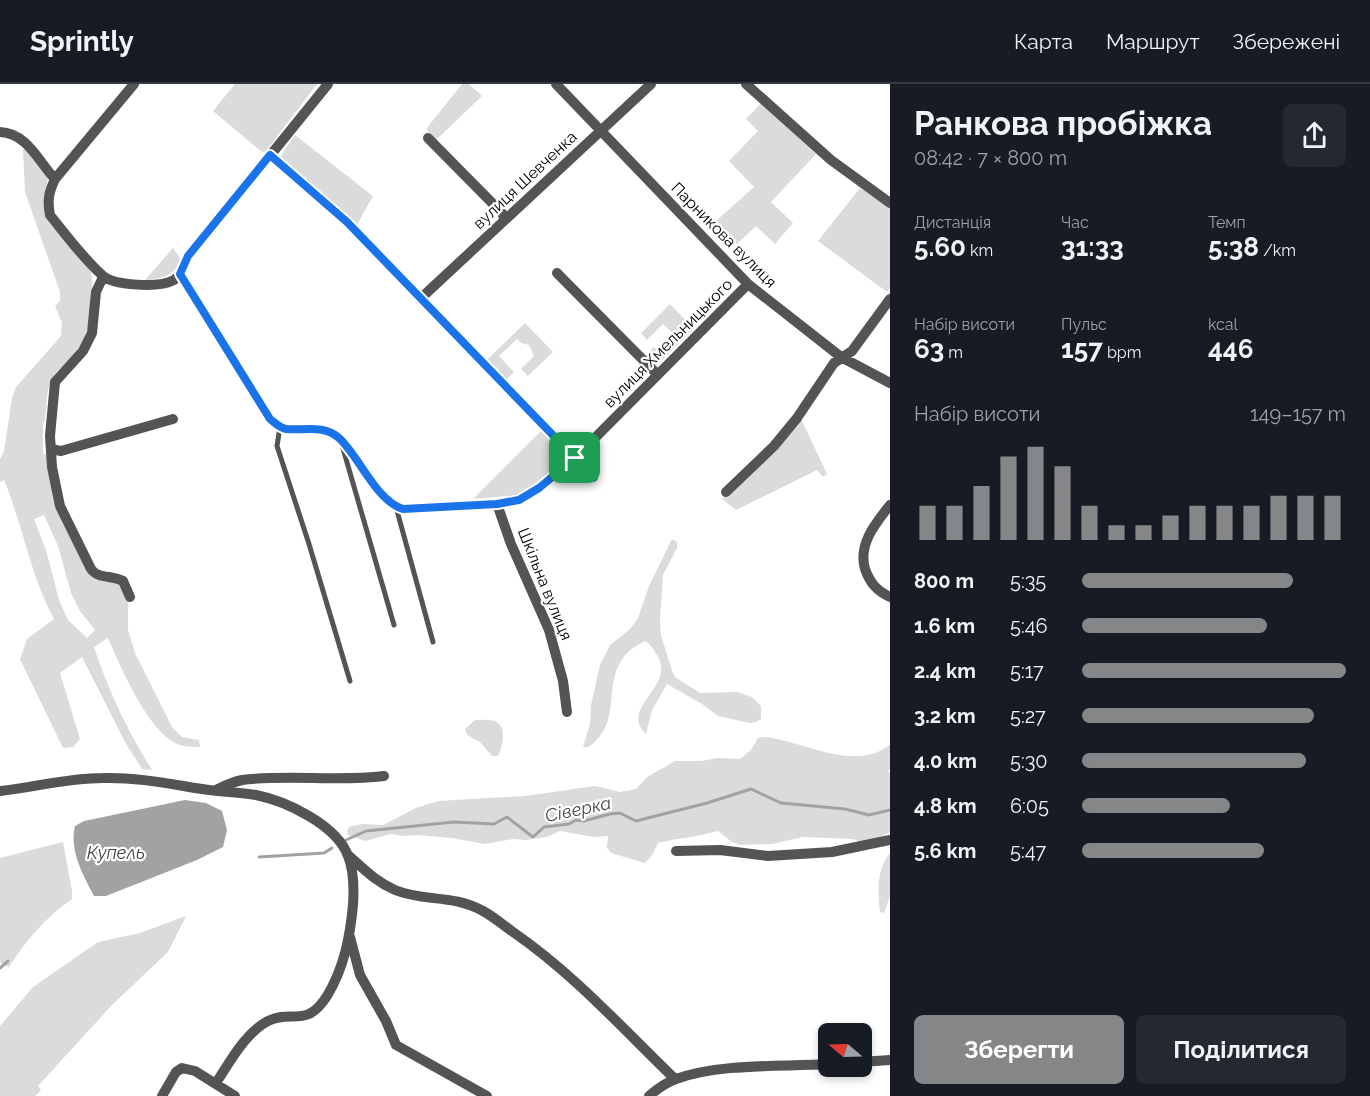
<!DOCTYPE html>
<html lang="uk">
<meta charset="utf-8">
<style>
body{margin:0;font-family:Raleway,sans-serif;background:#242831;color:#f1f3f6;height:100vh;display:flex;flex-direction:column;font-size:22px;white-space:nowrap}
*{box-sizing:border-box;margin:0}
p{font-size:20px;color:#9ea1a6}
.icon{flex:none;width:33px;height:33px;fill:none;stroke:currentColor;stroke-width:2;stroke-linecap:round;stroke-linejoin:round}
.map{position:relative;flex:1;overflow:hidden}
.details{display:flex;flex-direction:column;background:#171b24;width:480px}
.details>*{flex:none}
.needle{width:39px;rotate:289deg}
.tools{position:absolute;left:818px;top:939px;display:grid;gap:12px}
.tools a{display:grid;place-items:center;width:54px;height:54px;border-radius:9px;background:#171b24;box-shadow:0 3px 9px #0003;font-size:30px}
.pin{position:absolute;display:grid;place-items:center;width:51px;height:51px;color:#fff;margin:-26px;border-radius:12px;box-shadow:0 3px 9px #0006}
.round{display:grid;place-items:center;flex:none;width:63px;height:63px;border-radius:9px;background:#242831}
.head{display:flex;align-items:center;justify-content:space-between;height:102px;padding:0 24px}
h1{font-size:33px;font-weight:700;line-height:45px}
.stats{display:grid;grid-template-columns:repeat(3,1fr);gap:9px;height:102px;padding:6px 24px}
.stats div{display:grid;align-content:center}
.stats b{font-size:26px;font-weight:700}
.stats small{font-size:16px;font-weight:400}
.stats p{font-size:16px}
.chart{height:168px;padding:12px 24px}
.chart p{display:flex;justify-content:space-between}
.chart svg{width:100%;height:108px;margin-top:6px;stroke:#858687;stroke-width:6}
.button{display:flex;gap:12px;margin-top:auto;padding:12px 24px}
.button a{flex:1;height:69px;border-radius:9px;background:#858687;color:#fff;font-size:24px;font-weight:700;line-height:69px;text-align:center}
.button a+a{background:#242831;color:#f1f3f6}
ul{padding:0 24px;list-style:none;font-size:20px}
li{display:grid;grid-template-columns:96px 72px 1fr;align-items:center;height:45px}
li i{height:15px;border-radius:8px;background:#858687}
header{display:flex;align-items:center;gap:36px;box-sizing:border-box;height:84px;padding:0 30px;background:#171b24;border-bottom:2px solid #363941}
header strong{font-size:28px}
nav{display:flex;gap:33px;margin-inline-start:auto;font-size:21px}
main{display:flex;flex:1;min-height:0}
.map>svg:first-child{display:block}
</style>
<header>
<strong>Sprintly</strong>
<nav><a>Карта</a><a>Маршрут</a><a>Збережені</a></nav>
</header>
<main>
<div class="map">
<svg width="890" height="1012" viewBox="0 0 890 1012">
<rect width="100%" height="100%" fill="#fff"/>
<path fill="#dbdbdb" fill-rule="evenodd" d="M 235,0 L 317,0 L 266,67 L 262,68 L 213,27 Z
M 462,0 L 469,0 L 482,12 L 436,56 L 426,45 Z
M 761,19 L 816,70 L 771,118 L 793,139 L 775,160 L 756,142 L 737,160 L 716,137 L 754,103 L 729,77 L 758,47 L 746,35 Z
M 295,51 L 373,112 L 357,141 L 281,74 L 282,70 Z
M 25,62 L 48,93 L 45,120 L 90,184 C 96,205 91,247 79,265 C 71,276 58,283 51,296 C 46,307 47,324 45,337 L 43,339 L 43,369 L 47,372 L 88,486 L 117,497 L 128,516 L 128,546 L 135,569 L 172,643 L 182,653 L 199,656 L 200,663 C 193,663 183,663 177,660 C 147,646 121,584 108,554 L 94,563 C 108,606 128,648 152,686 L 142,685 L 125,658 L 82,573 L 60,589 L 80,655 L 73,663 L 63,664 L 20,575 L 27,555 L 54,535 C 30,491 23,441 4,396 L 0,398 L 0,375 L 4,367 L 12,314 L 16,303 L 61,252 L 62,239 L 55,222 L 60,217 L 60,208 L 25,108 L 23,67 ZM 44,431 L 58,462 L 71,509 L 80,527 L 95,546 L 87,554 L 68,536 L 59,516 L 46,466 L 34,435 Z
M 860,104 L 890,124 L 890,204 L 887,208 L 818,157 Z
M 173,164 L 180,174 C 179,191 160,195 145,196 Z
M 670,220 L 694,245 L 658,280 L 652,279 L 645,272 L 654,263 L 659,268 L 675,251 L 663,240 L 647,256 L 641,249 Z
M 525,239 L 553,268 L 528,292 L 521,285 L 534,272 L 529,261 L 521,259 L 517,255 L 499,272 L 514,288 L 505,297 L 486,277 Z
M 802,330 L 802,337 L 827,390 L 823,393 L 817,386 L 736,426 L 722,415 L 728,410 Z
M 542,346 L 567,372 L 567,376 L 537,400 L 517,411 L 473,415 Z
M 672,455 L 677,458 L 677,464 L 663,491 L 660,537 L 661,551 L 672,587 L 675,593 L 700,609 L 737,608 L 752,613 L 761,622 L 761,635 L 756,638 L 750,639 L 718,632 L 702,620 L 667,600 L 652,626 L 646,650 C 618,623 677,603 657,571 C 653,565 651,560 645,557 C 636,562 628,566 623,574 C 602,604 623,637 589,663 L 583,663 L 590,640 L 591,621 L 600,581 L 610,561 L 630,545 L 638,534 L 649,502 Z
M 475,636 C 481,636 489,635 495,637 C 508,643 502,663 498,672 L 492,672 L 480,658 L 467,651 L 465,645 Z
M 764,653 C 800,656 840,682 878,668 C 882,666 886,663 890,661 L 890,685 L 888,688 L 890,689 L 890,748 L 877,755 L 864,759 L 852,755 L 803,753 L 772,760 L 740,761 L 732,758 L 718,747 C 698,753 678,754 658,759 L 653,770 L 645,779 L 611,769 L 607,764 L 608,752 L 594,753 L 560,747 L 547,753 L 526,756 L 513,755 L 485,760 L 451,754 L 418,751 L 403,752 L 391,750 L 365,757 L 348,751 L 347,747 L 349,743 L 362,740 L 383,741 L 416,724 L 438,717 L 525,712 L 595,702 L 620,708 L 636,705 L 647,693 L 675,677 L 701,677 L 717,674 L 740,675 L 751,666 L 758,654 Z
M 63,758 L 72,807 L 72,815 C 45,834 27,855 9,883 L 0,879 L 0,774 Z
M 890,769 L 890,812 L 884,829 L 880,828 C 878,807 876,786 890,769 Z
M 186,832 L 168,868 L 112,921 L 38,1002 L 41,1006 L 35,1012 L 0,1012 L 0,942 L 33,903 L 98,858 L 140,849 Z"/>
<path fill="#a2a2a2" d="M 185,716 L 206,719 L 222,727 L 227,746 L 223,763 L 197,776 L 106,812 L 94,812 C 83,791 69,766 75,742 L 84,737 Z"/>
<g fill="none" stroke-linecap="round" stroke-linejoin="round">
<path stroke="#a2a2a2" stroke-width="3" d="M 346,756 L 366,747 L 454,738 L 494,740 L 507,733 L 533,753 L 544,743 L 569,740 L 576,736 L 584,737 L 610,730 L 620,729 L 636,737 L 707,719 L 751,705 L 781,719 L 845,725 L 869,731 L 890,726
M 259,773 L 324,769 L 332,764
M 0,884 L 8,877"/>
<path stroke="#545454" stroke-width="5" d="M 280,343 L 277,362 L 309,460 L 350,597
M 342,361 L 394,541
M 396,423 L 433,558"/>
<path stroke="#545454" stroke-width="10" d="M 134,0 L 55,95 C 49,108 47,116 50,131 C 66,151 83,174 102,191 C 113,202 160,204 174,196 C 182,191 184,181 188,173 L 328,0
M 556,0 L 748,200 L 841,273 L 890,299
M 746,0 L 831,76 L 890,119
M 0,48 C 27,49 38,77 55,95
M 428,54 L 502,129 L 505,136
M 270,71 L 347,138 L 593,393
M 557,189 L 657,290
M 180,190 L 270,335 C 275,339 280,344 286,345 C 304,347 323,340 339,354 C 360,372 376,416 403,425 L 497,420 L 519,415 L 539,404 L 575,374 L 748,200
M 103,193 L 96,208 L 92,249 L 83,267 L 55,298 L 50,352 L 52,383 L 60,422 L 91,485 C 98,495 112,491 123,497 L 130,513
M 420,215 L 651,0
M 51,365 L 61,367 L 173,335
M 726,408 L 774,362 L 797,334 L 834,279 L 852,267 L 890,215
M 497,420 L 511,460 L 549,546 L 563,597 L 567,628
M 890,421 C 875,440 858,460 865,485 C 870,499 877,507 890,513
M 216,706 C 224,702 233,698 242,696 C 289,690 337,698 384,692
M 0,707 C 35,703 68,694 103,694 C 136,693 170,700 202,705 C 220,708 239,708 256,711 C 286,717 337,741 348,772 C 354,787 354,806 353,821 C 350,853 344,884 327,912 C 306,945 292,925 268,937 C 245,949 230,978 216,999
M 676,767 L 720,766 L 768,772 L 832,768 L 890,756
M 348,771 C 364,785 376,798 395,806 C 424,818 452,810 483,827 C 494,833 503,841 513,848 C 574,890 622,944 675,995
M 350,853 L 360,891 L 386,937 L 396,961 L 487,1012
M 861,978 L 890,976
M 162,1012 L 176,988 L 182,984 L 195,987 L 235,1012
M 649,1012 C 657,1005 665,999 676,995 C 720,979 781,983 828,980"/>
</g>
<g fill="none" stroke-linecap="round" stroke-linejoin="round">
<defs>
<path id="route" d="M 270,71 L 347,138 L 575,374 L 539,404 L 519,416 L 497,420 L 403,425 C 376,417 359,372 339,354 C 323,340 304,347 286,345 C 280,344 275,339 270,335 L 180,190 L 188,172 Z"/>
</defs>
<use href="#route" stroke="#fff" stroke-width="12"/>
<use href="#route" stroke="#1a73e8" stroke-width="8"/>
</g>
<g text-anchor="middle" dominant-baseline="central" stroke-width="4.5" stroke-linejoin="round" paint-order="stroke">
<g font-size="16" fill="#000" stroke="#fff">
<text transform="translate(525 96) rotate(-43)">вулиця Шевченка</text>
<text transform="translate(724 151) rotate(45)">Парникова вулиця</text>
<text transform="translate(668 259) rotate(-45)">вулиця Хмельницького</text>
<text transform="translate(545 500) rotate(68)">Шкільна вулиця</text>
</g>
<g font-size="18" font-style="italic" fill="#434343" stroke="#fff">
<text transform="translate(578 725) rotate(-12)">Сіверка</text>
<text x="116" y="768">Купель</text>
</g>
</g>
</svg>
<div class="tools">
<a><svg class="needle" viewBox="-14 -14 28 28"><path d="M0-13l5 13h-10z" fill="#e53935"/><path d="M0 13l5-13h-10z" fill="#9ea1a6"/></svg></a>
</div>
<div class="pin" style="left:575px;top:374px;background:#1e9e55"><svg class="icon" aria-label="arrive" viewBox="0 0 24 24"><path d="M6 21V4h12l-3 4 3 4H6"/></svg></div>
</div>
<section class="details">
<div class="head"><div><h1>Ранкова пробіжка</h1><p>08:42 · 7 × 800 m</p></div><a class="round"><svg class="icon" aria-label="share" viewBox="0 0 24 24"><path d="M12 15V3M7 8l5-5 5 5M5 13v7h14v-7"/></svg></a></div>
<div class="stats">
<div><p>Дистанція</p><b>5.60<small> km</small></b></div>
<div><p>Час</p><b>31:33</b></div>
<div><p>Темп</p><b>5:38<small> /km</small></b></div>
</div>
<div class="stats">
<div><p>Набір висоти</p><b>63<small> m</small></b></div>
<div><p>Пульс</p><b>157<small> bpm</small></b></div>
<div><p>kcal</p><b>446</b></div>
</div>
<div class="chart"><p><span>Набір висоти</span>149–157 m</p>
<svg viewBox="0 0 160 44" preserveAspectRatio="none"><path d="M5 44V30M15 44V30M25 44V22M35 44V10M45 44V6M55 44V14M65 44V30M75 44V38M85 44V38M95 44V34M105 44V30M115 44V30M125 44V30M135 44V26M145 44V26M155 44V26"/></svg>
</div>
<ul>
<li><b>800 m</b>5:35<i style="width:80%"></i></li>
<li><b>1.6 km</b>5:46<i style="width:70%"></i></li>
<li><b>2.4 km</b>5:17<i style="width:100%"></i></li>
<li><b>3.2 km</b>5:27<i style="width:88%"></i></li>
<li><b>4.0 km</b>5:30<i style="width:85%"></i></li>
<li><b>4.8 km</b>6:05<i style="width:56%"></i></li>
<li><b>5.6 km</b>5:47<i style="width:69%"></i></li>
</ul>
<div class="button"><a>Зберегти</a><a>Поділитися</a></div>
</section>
</main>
